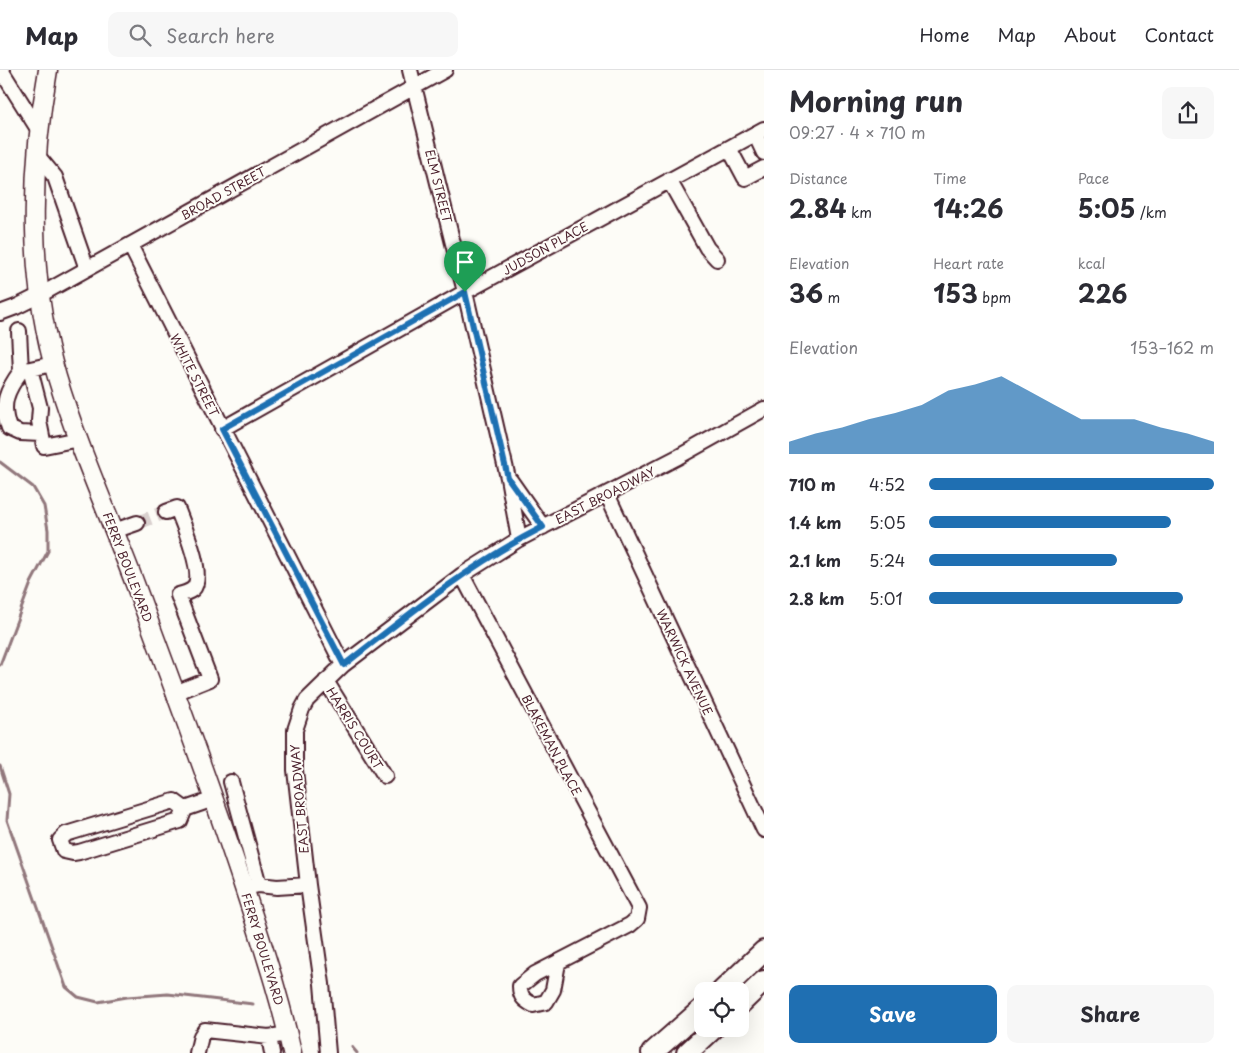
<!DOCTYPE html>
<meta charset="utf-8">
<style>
body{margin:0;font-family:"Playpen Sans",sans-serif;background:#f7f7f7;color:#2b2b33;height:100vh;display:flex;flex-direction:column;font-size:19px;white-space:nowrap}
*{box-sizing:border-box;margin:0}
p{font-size:16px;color:#7c7c81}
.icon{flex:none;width:28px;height:28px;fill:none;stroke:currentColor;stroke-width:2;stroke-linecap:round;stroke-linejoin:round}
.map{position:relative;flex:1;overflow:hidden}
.drawer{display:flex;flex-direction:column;background:#fff;width:475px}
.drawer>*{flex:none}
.buttons{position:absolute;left:694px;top:912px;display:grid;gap:10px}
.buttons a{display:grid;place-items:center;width:55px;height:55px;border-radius:10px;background:#fff;box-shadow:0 5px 20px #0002;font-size:25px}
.pin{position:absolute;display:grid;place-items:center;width:42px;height:42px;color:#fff;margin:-51px -21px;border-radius:50% 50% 50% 0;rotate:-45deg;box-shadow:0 0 5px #0007}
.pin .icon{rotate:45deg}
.round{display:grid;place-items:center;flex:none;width:52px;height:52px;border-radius:10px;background:#f7f7f7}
.head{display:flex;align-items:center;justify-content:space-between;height:85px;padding:0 25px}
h1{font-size:28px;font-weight:700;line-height:38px}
.metrics{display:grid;grid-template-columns:repeat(3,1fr);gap:8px;height:85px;padding:5px 25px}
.metrics div{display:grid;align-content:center}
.metrics b{font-size:25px;font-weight:700}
.metrics small{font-size:14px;font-weight:400}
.metrics p{font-size:14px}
.chart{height:140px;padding:10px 25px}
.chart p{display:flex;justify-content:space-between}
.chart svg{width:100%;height:90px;margin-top:5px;fill:#1f6fb2;opacity:.7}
.cta{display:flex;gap:10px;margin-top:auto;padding:10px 25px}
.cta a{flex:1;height:58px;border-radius:10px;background:#1f6fb2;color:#fff;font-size:20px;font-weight:700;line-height:58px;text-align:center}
.cta a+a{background:#f7f7f7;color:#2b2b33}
ul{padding:0 25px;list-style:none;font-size:16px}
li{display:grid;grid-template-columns:80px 60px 1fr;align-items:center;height:38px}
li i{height:12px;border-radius:6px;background:#1f6fb2}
header{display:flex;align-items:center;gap:30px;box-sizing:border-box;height:70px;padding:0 25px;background:#fff;border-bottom:1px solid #e1e1e2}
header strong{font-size:24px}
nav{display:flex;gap:28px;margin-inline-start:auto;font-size:18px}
.search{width:350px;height:45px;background:#f7f7f7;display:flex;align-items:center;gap:12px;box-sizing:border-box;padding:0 18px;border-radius:10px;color:#7c7c81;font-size:19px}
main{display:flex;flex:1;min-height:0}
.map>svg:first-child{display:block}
</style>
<header>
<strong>Map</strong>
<div class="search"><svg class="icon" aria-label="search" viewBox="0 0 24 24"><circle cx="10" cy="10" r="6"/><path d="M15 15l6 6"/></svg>Search here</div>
<nav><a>Home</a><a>Map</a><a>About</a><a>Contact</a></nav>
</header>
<main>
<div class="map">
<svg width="764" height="983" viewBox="0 0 764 983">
<rect width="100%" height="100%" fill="#fdfcf7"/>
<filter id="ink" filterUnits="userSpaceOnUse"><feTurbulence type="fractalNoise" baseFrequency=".02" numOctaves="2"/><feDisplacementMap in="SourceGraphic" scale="10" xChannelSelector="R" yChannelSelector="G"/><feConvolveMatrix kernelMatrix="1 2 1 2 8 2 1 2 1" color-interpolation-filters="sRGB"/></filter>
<g filter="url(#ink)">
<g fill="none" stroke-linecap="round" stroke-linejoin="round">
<path stroke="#91777b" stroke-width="3" d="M 0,392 L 33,417 L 44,436 L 48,460 L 48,481 L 31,513 L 0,595
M 0,696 L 9,724 L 7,750 L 66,917 L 78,927 L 98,932 L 127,927 L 168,924 L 253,934
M 352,977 L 357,983"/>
<path stroke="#d9d0ce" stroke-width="14" stroke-dasharray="14 7" stroke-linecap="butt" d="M 137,453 L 166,442"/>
<defs>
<path id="minor" d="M 1,0 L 38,59
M 410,0 L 465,222 L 508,408 L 519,469
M 755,64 L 764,83
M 729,78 L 745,108 L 764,98
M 36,84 L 55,107 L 87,199
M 669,110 L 707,178 L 717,189
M 130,175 L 343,595
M 0,243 L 16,237 L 40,225 L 445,0
M 19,261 L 21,301 L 53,294
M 30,299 L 40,338 L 39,351 L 44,376 L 79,369
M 21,301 C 7,320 0,334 9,358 L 20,363 L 41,364
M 222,359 L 465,222 L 764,59
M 510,410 L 543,457
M 607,424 L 764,760
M 166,442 L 177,438 C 183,454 206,506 193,519 C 189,522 183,524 178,525 L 210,609 L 175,623
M 114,461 L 137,453
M 462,505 L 639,838 L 637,849 L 630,855 L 535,904 L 520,916 C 520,927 524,930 533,935 L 546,932 L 553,920 L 558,893
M 326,611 L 385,706
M 231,712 L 259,815 L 244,818
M 185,739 L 180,751 L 79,782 L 73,783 L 64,781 L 60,770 L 66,764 L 174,731 L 185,739 L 214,729
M 259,815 L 277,817 L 308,815
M 269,967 L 272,983
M 197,983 L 201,966 L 205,960 L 269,967 L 288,964
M 328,983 L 322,914 L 308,815 L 295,700 L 295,660 L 302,639 L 307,630 L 343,595 L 462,505 L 519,469 L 678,387 L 764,339"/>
<path id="major" d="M 48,0 C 30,99 28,210 57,307 C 78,377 109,445 135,514 C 174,619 213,723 248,830 C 264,880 281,931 292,983"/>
<path id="highway" d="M 722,921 L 764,881
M 740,934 L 764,911
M 652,983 L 702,939
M 687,983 L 713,959"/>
</defs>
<use href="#minor" stroke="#4a1f2b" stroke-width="18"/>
<use href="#major" stroke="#4a1f2b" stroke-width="21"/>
<use href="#highway" stroke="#4a1f2b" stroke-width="24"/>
<use href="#minor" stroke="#fdfcf7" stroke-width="14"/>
<use href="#major" stroke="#fdfcf7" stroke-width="18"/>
<use href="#highway" stroke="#fdfcf7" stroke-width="20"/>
</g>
</g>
<g fill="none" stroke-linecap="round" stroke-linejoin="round" filter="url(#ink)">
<defs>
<path id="route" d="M 465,222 L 508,408 L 543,457 C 470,494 408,545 344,595 L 222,359 Z"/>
</defs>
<use href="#route" stroke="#fff" stroke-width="10"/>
<use href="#route" stroke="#1f6fb2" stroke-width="6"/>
</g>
<g text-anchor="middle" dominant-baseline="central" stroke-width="4" stroke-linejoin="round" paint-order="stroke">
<g font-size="12" fill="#4a1f2b" stroke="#fdfcf7">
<text transform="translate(439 116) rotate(76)">ELM STREET</text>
<text transform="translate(223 123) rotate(-29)">BROAD STREET</text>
<text transform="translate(545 178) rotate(-29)">JUDSON PLACE</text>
<text transform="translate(195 305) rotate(63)">WHITE STREET</text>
<text transform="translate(605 425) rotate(-27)">EAST BROADWAY</text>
<text transform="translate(128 497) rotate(69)">FERRY BOULEVARD</text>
<text transform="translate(685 592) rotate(65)">WARWICK AVENUE</text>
<text transform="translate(355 658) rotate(58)">HARRIS COURT</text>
<text transform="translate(552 675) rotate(62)">BLAKEMAN PLACE</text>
<text transform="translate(299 729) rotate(-95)">EAST BROADWAY</text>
<text transform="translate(263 879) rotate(73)">FERRY BOULEVARD</text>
</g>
</g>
</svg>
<div class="buttons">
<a><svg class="icon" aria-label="locate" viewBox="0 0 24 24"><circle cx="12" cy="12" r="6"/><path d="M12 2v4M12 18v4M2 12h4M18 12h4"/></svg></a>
</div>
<div class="pin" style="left:465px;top:222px;background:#1e9e55"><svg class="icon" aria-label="arrive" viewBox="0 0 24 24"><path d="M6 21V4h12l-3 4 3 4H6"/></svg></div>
</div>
<section class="drawer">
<div class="head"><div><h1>Morning run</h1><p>09:27 · 4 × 710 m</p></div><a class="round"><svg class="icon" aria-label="share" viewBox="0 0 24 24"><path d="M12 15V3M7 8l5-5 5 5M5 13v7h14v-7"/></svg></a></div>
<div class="metrics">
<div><p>Distance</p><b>2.84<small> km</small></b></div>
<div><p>Time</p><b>14:26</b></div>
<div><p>Pace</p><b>5:05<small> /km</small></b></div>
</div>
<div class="metrics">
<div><p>Elevation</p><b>36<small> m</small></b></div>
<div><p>Heart rate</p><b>153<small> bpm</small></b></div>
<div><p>kcal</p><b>226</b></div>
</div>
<div class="chart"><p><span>Elevation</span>153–162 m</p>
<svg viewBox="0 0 160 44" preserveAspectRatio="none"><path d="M0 44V38L10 34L20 31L30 27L40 24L50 20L60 13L70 10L80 6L90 13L100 20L110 27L120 27L130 27L140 31L150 34L160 38V44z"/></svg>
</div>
<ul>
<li><b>710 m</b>4:52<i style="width:100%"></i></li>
<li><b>1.4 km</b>5:05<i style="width:85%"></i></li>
<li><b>2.1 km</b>5:24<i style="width:66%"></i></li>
<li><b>2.8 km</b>5:01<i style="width:89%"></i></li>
</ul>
<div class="cta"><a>Save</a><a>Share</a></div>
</section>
</main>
